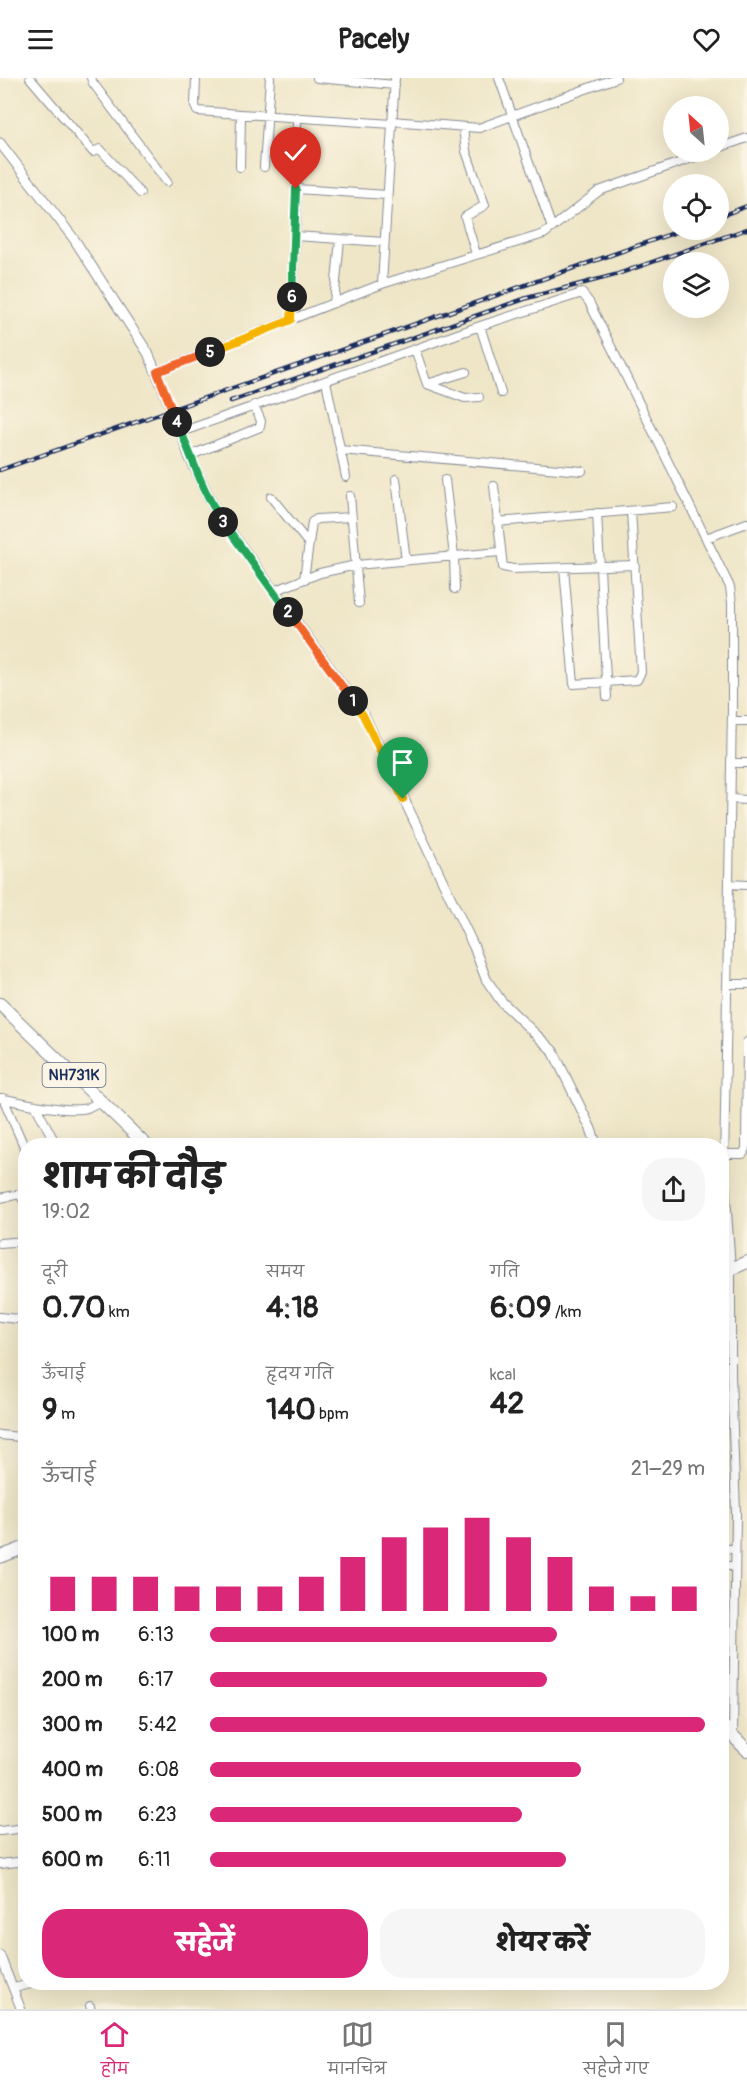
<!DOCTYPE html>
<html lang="hi">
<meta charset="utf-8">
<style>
body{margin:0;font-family:Pangolin,"Playpen Sans Deva",sans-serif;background:#f6f6f6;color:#222;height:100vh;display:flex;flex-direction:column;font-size:22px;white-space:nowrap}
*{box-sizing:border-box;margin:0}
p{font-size:20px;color:#767676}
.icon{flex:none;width:33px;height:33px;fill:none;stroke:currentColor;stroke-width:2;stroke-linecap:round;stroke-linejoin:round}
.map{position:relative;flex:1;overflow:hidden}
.drawer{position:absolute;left:18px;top:1060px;width:711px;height:852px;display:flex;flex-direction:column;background:#fff;border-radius:24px;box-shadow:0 6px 24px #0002}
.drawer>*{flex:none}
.needle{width:39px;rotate:333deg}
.tools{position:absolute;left:663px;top:18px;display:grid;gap:12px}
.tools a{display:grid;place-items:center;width:66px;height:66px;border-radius:50%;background:#fff;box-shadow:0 6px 24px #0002;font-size:30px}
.pin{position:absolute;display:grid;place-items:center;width:51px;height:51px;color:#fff;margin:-62px -26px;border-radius:50% 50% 50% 0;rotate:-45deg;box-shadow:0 0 6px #0007}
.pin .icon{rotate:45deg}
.km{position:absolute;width:30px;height:30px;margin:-15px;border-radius:50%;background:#222;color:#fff;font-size:16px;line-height:30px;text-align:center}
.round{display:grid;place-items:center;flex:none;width:63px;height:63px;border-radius:24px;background:#f6f6f6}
.summary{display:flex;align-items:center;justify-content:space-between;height:102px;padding:0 24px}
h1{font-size:33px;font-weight:800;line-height:45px}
.metrics{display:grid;grid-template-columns:repeat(3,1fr);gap:9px;height:102px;padding:6px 24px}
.metrics div{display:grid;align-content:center}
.metrics b{font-size:30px;font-weight:800}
.metrics small{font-size:16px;font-weight:400}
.metrics p{font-size:16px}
.chart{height:168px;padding:12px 24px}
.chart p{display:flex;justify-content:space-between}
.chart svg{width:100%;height:108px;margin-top:6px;stroke:#db2777;stroke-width:6}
.button{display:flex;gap:12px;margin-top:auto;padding:12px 24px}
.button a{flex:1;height:69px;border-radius:24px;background:#db2777;color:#fff;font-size:24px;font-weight:800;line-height:69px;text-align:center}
.button a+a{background:#f6f6f6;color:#222}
ul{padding:0 24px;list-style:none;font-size:20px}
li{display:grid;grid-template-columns:96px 72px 1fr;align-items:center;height:45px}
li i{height:15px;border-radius:8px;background:#db2777}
header{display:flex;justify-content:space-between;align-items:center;height:78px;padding:0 24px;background:#fff;font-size:27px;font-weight:800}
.tab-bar{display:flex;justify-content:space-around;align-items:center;height:84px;border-top:2px solid #e0e0e0;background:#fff;font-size:16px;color:#767676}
.tab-bar a{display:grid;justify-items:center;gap:3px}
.tab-bar .on{color:#db2777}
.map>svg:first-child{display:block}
</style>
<header><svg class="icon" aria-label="menu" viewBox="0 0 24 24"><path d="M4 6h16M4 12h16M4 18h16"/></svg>Pacely<svg class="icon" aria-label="heart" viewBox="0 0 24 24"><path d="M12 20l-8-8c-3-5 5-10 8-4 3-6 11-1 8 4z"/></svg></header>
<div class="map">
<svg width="747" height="1931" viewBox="0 0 747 1931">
<rect width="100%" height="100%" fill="#fcf5e5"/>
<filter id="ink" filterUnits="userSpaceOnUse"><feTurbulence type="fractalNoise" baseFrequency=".0167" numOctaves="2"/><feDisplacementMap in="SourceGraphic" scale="12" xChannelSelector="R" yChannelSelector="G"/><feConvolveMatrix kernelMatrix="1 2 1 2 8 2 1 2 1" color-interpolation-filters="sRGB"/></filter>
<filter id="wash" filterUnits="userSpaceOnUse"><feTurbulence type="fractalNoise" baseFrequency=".008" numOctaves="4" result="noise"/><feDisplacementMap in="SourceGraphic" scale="24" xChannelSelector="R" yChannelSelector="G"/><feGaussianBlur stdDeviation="1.35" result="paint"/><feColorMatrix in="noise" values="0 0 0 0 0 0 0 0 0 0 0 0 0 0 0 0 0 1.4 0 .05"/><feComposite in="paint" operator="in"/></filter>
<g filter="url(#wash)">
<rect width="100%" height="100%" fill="#efe6c8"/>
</g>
<g filter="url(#ink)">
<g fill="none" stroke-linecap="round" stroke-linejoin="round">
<defs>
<path id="minor" d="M 30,0 L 93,74 L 100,71 L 140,115
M 91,0 L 93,5 L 167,104
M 196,0 L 195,28 L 197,33 L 392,46
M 317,0 L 395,7
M 499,0 L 552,150
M 392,43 L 479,50 L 616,0
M 463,50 L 466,73 L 485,127 L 465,139 L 476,176
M 718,70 L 747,60
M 240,89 L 241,36
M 264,89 L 270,0
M 296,111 L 387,117
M 295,158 L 384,164
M 382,206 L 395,0
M 334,225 L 340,161
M 291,242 L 296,138 L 297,39
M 480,248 L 501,315
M 415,271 L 427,306 L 465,320 L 479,319
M 157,294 L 382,206 L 544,156 L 599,113 L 709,74
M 326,303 L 346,399
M 427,306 L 466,294
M 181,354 L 480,248 L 582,215 L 589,224 L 730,509 L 732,525 L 732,632 L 724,1089 L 731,1191 L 731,1297 L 736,1435 L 733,1657
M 340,372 L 582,393
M 189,378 L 260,349 L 261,343 L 254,327
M 396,401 L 406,483
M 445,402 L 454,478 L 455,511
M 494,408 L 503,489 L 513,491 L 635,487
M 350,418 L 359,525
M 271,419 L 309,466
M 597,435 L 607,619
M 497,444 L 673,429
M 706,460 L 747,445
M 564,490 L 574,606 L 637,602 L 641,594 L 631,433
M 304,501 L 312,444 L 317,441 L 352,439
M 274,513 L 320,495 L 356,487 L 500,474
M 732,643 L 747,643
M 731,685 L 747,685
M 731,721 L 747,722
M 729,806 L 747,807
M 727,906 L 747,906
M 0,1020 C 18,1024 71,1035 87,1030 C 92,1028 96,1025 101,1023
M 3,1020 L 26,1073
M 35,1027 L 57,1068
M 725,1076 L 743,1076 L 746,1071 L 747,964
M 20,1116 L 26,1127
M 0,1120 L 26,1115
M 0,1165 L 26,1163
M 0,1239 L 26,1242
M 0,1357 L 20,1359 L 25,1355 L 26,1346
M 722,1471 L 735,1471
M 722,1488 L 735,1488
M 0,1753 L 26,1750
M 0,1786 L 26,1783
M 0,1877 L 21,1931
M 122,1905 L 170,1906
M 14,1910 L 35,1905
M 90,1928 L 91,1931"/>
<path id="tertiary" d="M 0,65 L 74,161 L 148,275 L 181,354 L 189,378 L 215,432 L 364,637 L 474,869 L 486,901 L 501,923 L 553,973 L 591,1051 L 597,1068"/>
<path id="trunk" d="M 0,926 L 147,1068
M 722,1195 L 747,1184
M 0,1479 L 26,1469
M 722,1647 L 747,1672"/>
</defs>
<use href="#minor" stroke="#858a93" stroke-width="10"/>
<use href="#tertiary" stroke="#858a93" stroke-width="11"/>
<use href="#trunk" stroke="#858a93" stroke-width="14"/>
<use href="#minor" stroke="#fff" stroke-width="8"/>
<use href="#tertiary" stroke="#fff" stroke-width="9"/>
<use href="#trunk" stroke="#fff" stroke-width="12"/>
<defs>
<path id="rail" d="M 718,139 L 747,128
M 231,323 L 527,220 L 615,197 L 747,151
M 0,392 L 682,152"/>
</defs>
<use href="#rail" stroke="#1b2f5e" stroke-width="4.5"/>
<use href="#rail" stroke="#fcf5e5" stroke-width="2" stroke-dasharray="7" stroke-linecap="butt"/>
</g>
</g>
<g fill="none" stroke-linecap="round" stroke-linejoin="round" filter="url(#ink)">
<defs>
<path id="split-1" d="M 353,623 L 363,637 L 403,721"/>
<path id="split-2" d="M 288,534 L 353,623"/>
<path id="split-3" d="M 223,444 L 288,534"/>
<path id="split-4" d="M 177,344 C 192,378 202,414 223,444"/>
<path id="split-5" d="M 177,344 L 157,294 L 210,274"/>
<path id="split-6" d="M 210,274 L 291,242 L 292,219"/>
<path id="split-7" d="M 292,219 L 296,111"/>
</defs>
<use href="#split-1" stroke="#fff" stroke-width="12"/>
<use href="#split-2" stroke="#fff" stroke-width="12"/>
<use href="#split-3" stroke="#fff" stroke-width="12"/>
<use href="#split-4" stroke="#fff" stroke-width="12"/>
<use href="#split-5" stroke="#fff" stroke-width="12"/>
<use href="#split-6" stroke="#fff" stroke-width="12"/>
<use href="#split-7" stroke="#fff" stroke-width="12"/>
<use href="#split-1" stroke="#f5b400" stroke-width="8"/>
<use href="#split-2" stroke="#f0652b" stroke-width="8"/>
<use href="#split-3" stroke="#22a559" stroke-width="8"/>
<use href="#split-4" stroke="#22a559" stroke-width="8"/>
<use href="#split-5" stroke="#f0652b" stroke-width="8"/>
<use href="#split-6" stroke="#f5b400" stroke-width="8"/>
<use href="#split-7" stroke="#22a559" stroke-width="8"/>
</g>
<g text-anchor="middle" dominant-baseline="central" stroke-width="5" stroke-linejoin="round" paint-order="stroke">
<rect fill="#fcf5e5" stroke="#5e6a86" stroke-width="1.5" x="42.5" y="985" width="63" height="24" rx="4.5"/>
<g font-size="15" font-weight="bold" fill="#1b2f5e">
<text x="74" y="997">NH731K</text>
</g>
</g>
</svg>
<div class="tools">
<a><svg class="needle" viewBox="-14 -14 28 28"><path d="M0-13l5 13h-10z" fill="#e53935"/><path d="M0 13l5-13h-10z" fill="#767676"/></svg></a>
<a><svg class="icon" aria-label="locate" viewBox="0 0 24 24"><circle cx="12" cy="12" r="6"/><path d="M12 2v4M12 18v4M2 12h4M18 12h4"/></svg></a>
<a><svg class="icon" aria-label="layers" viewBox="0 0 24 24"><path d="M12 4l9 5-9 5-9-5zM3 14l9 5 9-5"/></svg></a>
</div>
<div class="pin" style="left:403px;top:721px;background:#1e9e55"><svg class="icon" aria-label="arrive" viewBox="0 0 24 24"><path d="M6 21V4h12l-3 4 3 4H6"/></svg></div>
<div class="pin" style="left:296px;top:111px;background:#d93025"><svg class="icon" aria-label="check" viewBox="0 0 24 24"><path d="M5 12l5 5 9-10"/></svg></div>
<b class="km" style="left:353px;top:623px">1</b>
<b class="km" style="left:288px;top:534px">2</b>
<b class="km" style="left:223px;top:444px">3</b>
<b class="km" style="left:177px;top:344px">4</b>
<b class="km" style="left:210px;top:274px">5</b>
<b class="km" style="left:292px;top:219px">6</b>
<section class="drawer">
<div class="summary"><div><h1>शाम की दौड़</h1><p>19:02</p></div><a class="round"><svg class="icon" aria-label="share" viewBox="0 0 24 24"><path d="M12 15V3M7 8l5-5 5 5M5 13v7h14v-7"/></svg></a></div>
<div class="metrics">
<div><p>दूरी</p><b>0.70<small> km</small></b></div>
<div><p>समय</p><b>4:18</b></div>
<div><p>गति</p><b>6:09<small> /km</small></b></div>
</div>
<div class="metrics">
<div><p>ऊँचाई</p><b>9<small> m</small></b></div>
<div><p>हृदय गति</p><b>140<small> bpm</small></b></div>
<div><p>kcal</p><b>42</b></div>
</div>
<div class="chart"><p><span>ऊँचाई</span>21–29 m</p>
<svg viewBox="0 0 160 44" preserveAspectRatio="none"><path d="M5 44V30M15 44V30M25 44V30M35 44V34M45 44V34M55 44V34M65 44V30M75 44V22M85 44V14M95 44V10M105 44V6M115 44V14M125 44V22M135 44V34M145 44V38M155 44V34"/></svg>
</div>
<ul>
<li><b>100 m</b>6:13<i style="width:70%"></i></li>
<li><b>200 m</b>6:17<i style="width:68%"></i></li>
<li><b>300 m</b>5:42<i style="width:100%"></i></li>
<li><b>400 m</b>6:08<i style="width:75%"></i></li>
<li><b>500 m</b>6:23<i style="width:63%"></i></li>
<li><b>600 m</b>6:11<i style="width:72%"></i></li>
</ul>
<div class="button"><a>सहेजें</a><a>शेयर करें</a></div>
</section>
</div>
<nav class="tab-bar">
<a class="on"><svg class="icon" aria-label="home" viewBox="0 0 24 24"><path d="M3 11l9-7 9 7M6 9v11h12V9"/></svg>होम</a>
<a><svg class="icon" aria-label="map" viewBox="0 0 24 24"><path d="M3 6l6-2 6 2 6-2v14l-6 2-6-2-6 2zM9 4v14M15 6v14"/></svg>मानचित्र</a>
<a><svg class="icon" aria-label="saved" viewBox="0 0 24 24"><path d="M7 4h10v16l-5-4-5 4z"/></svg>सहेजे गए</a>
</nav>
